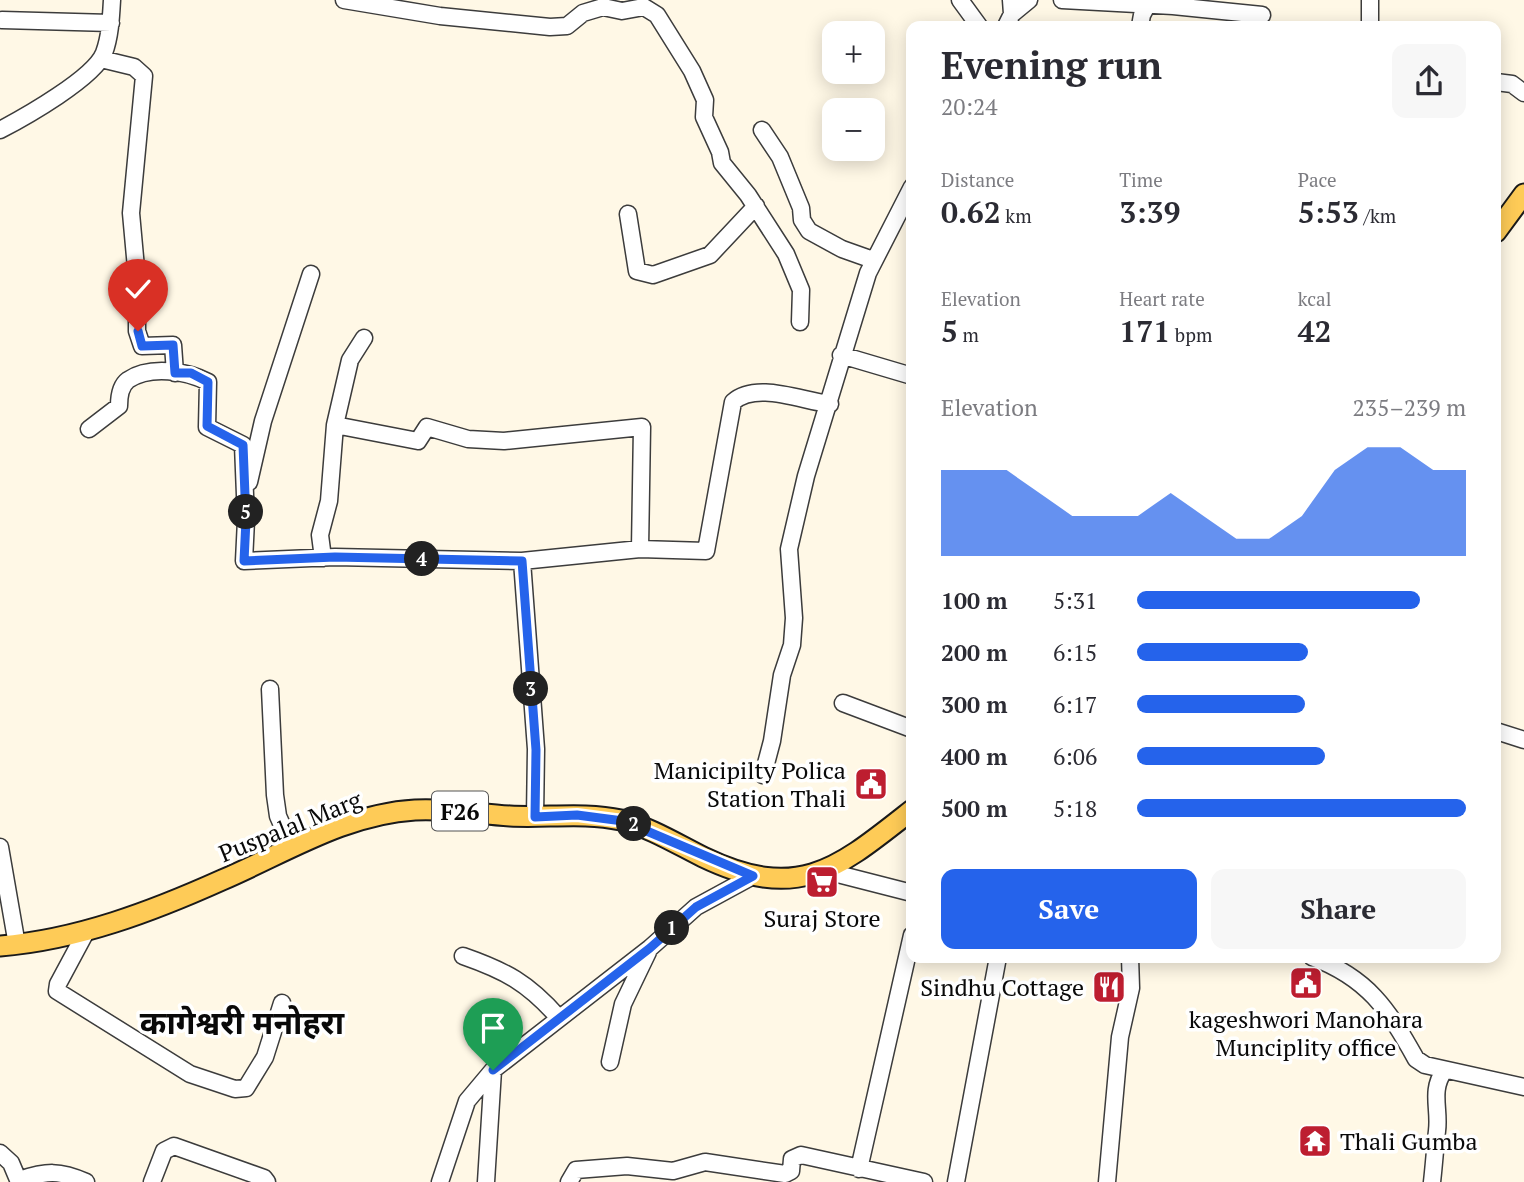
<!DOCTYPE html>
<meta charset="utf-8">
<style>
body{margin:0;font-family:"PT Serif","Noto Sans Devanagari",serif;background:#f7f7f7;color:#2b2b33;height:100vh;display:flex;flex-direction:column;font-size:26px;white-space:nowrap}
*{box-sizing:border-box;margin:0}
p{font-size:23px;color:#7c7c81}
.icon{flex:none;width:38px;height:38px;fill:none;stroke:currentColor;stroke-width:2;stroke-linecap:round;stroke-linejoin:round}
.map{position:relative;flex:1;overflow:hidden}
.details{position:absolute;left:906px;top:21px;width:595px;height:942px;display:flex;flex-direction:column;background:#fff;border-radius:14px;box-shadow:0 4px 18px #0003}
.details>*{flex:none}
.fabs{position:absolute;left:822px;top:21px;display:grid;gap:14px}
.fabs a{display:grid;place-items:center;width:63px;height:63px;border-radius:14px;background:#fff;box-shadow:0 4px 18px #0003;font-size:35px}
.pin{position:absolute;display:grid;place-items:center;width:60px;height:60px;color:#fff;margin:-72px -30px;border-radius:50% 50% 50% 0;rotate:-45deg;box-shadow:0 0 7px #0007}
.pin .icon{rotate:45deg}
.km{position:absolute;width:35px;height:35px;margin:-18px;border-radius:50%;background:#222;color:#fff;font-size:19px;line-height:35px;text-align:center}
.round{display:grid;place-items:center;flex:none;width:74px;height:74px;border-radius:14px;background:#f7f7f7}
.overview{display:flex;align-items:center;justify-content:space-between;height:119px;padding:0 35px}
h1{font-size:38px;font-weight:700;line-height:52px}
.stats{display:grid;grid-template-columns:repeat(3,1fr);gap:10px;height:119px;padding:7px 35px}
.stats div{display:grid;align-content:center}
.stats b{font-size:30px;font-weight:700}
.stats small{font-size:19px;font-weight:400}
.stats p{font-size:19px}
.chart{height:196px;padding:14px 35px}
.chart p{display:flex;justify-content:space-between}
.chart svg{width:100%;height:126px;margin-top:7px;fill:#2563eb;opacity:.7}
.cta{display:flex;gap:14px;margin-top:auto;padding:14px 35px}
.cta a{flex:1;height:80px;border-radius:14px;background:#2563eb;color:#fff;font-size:28px;font-weight:700;line-height:80px;text-align:center}
.cta a+a{background:#f7f7f7;color:#2b2b33}
ul{padding:0 35px;list-style:none;font-size:23px}
li{display:grid;grid-template-columns:112px 84px 1fr;align-items:center;height:52px}
li i{height:18px;border-radius:9px;background:#2563eb}
.map>svg:first-child{display:block}
</style>
<div class="map">
<svg width="1524" height="1182" viewBox="0 0 1524 1182">
<rect width="100%" height="100%" fill="#fff8e6"/>
<g fill="none" stroke-linecap="round" stroke-linejoin="round">
<defs>
<path id="minor" d="M 344,0 L 440,16 L 550,27 L 567,26 L 583,13 L 603,7 L 622,11 L 644,7 L 657,15 L 692,71 L 705,100 L 704,117 L 720,152 L 722,163 L 748,195 L 786,254 L 801,290 L 800,322
M 960,0 L 979,26
M 1062,0 L 1173,6 L 1262,15
M 1370,0 L 1370,26
M 1012,14 L 1029,0
M 2,20 L 111,23
M 1006,26 L 1012,14 L 1011,0
M 1140,26 L 1142,15 L 1150,0
M 101,59 L 134,67 L 144,76 L 131,213 L 137,279 L 137,331 L 142,346 L 173,345 L 175,373
M 1496,82 L 1512,84 L 1524,93
M 0,130 C 25,117 94,78 104,53 C 110,37 111,18 112,0
M 762,130 L 780,157 L 801,208 L 802,220 L 809,231 L 842,249 L 873,260
M 628,214 L 637,271 L 653,275 L 710,255 L 756,206
M 841,355 L 912,376
M 335,425 L 350,360 L 364,338
M 89,429 L 119,406 C 119,397 120,386 128,380 C 150,365 187,371 208,382 L 207,427 L 243,445 L 246,520 L 244,561 L 335,557 L 522,561 L 640,549 L 706,551 L 733,402 C 756,381 802,401 830,404
M 249,482 L 263,421 L 311,274
M 323,558 L 320,535 L 329,501 L 335,425 L 418,441 L 427,427 L 468,439 L 504,441 L 642,427 L 640,549
M 522,561 L 536,749 L 535,817
M 270,689 L 275,795 L 278,816 L 292,848
M 843,703 L 912,729
M 1496,731 L 1524,740
M 763,775 L 772,741 L 782,675 L 792,645 L 794,618 L 789,549 L 806,476 L 868,273 L 912,187
M 0,847 L 17,945
M 826,871 L 912,893
M 87,930 L 58,984 L 57,991 L 190,1074 L 235,1089 L 246,1088 L 265,1057 L 282,1003
M 463,956 C 506,971 528,983 558,1017
M 1312,957 C 1368,978 1388,1009 1416,1059 L 1425,1065 L 1524,1087
M 610,1062 L 623,1004 L 648,952
M 0,1153 L 11,1163 L 19,1182
M 859,1169 L 912,935
M 19,1180 C 46,1171 60,1170 86,1182
M 152,1182 L 164,1151 L 174,1146 L 264,1178 L 267,1182
M 440,1182 L 467,1101 L 493,1070 L 650,948 L 696,907 L 753,876
M 486,1182 L 493,1070
M 569,1182 L 576,1170 L 627,1166 L 673,1171 L 705,1162 L 785,1174 L 791,1171 L 792,1159 L 801,1155 L 924,1182
M 956,1182 L 998,957
M 1107,1182 L 1120,1037 L 1131,988 L 1130,957
M 1432,1182 C 1434,1165 1435,1148 1437,1131 C 1440,1109 1430,1091 1444,1071"/>
<path id="major" d="M 1496,232 L 1524,194
M 0,946 C 77,940 153,911 222,880 C 285,853 345,814 415,810 C 447,808 478,814 510,816 C 547,818 584,812 621,820 C 649,827 677,844 703,857 C 799,903 837,869 912,810"/>
</defs>
<use href="#minor" stroke="#3c3c3c" stroke-width="19"/>
<use href="#major" stroke="#1a1a1a" stroke-width="23"/>
<use href="#minor" stroke="#fff" stroke-width="16"/>
<use href="#major" stroke="#fecb57" stroke-width="19"/>
</g>
<g fill="none" stroke-linecap="round" stroke-linejoin="round">
<defs>
<path id="route" d="M 138,331 L 142,346 L 173,345 L 175,373 L 191,373 L 208,382 L 207,426 L 243,445 L 246,520 L 244,561 L 335,557 L 522,561 L 536,750 L 535,817 L 577,815 L 623,821 L 753,876 L 696,907 L 650,948 L 493,1070"/>
</defs>
<use href="#route" stroke="#fff" stroke-width="14"/>
<use href="#route" stroke="#2563eb" stroke-width="9"/>
</g>
<defs>
<symbol id="civic-square" viewBox="-11 -11 22 22"><rect x="-9" y="-9" width="18" height="18" rx="4" fill="#bd1e30" stroke="#fff"/><path d="M-.6-6.5H3V-4.5H.6V-3L4-1V1h2V6H-6V1h2V-1L-.6-3ZM-1.2 2.5V6h2.4V2.5Z" fill="#fff"/></symbol>
<symbol id="supermarket-square" viewBox="-11 -11 22 22"><rect x="-9" y="-9" width="18" height="18" rx="4" fill="#bd1e30" stroke="#fff"/><path d="M-6-5.5h2.5l.6 2H6L4.5 2H-2.5L-4.4-4H-6ZM-1.5 3.2a1.3 1.3 0 1 0 .1 0ZM3 3.2a1.3 1.3 0 1 0 .1 0Z" fill="#fff"/></symbol>
<symbol id="restaurant-square" viewBox="-11 -11 22 22"><rect x="-9" y="-9" width="18" height="18" rx="4" fill="#bd1e30" stroke="#fff"/><path d="M-5-6h1v4h1v-4h1v4h1v-4h1v5L-1.5 .5V6h-2V.5L-5-1ZM5-6V6H3V1.5H1.5Q1.5-4 5-6Z" fill="#fff"/></symbol>
<symbol id="temple-square" viewBox="-11 -11 22 22"><rect x="-9" y="-9" width="18" height="18" rx="4" fill="#bd1e30" stroke="#fff"/><path d="M0-6L5-2H3V0L6.5 2.5H4V6H1.5V3h-3V6H-4V2.5H-6.5L-3 0V-2H-5Z" fill="#fff"/></symbol>
</defs>
<g fill-rule="evenodd">
<use href="#civic-square" x="852" y="765" width="38" height="38"/>
<use href="#supermarket-square" x="803" y="863" width="38" height="38"/>
<use href="#civic-square" x="1287" y="964" width="38" height="38"/>
<use href="#restaurant-square" x="1090" y="968" width="38" height="38"/>
<use href="#temple-square" x="1296" y="1122" width="38" height="38"/>
</g>
<g text-anchor="middle" dominant-baseline="central" stroke-width="7" stroke-linejoin="round" paint-order="stroke">
<rect fill="#fff" stroke="#535353" stroke-width="2" x="432" y="791.5" width="56" height="39" rx="5"/>
<g font-size="23" font-weight="bold" fill="#090909">
<text x="460" y="811">F26</text>
</g>
<g font-size="24" fill="#090909" stroke="#fff" text-anchor="end">
<text x="846" y="770">Manicipilty Polica<tspan x="846" dy="28">Station Thali</tspan></text>
<text x="822" y="918" text-anchor="middle">Suraj Store</text>
<text x="1084" y="987">Sindhu Cottage</text>
<text x="1306" y="1019" text-anchor="middle">kageshwori Manohara<tspan x="1306" dy="28">Munciplity office</tspan></text>
<text x="1340" y="1141" text-anchor="start">Thali Gumba</text>
</g>
<g font-size="24" fill="#090909" stroke="#fff">
<text transform="translate(290 826) rotate(-22)">Puspalal Marg</text>
</g>
<g font-size="32" font-weight="bold" fill="#090909" stroke="#fff">
<text x="242" y="1022">कागेश्वरी मनोहरा</text>
</g>
</g>
</svg>
<div class="fabs">
<a>+</a>
<a>−</a>
</div>
<div class="pin" style="left:493px;top:1070px;background:#1e9e55"><svg class="icon" aria-label="arrive" viewBox="0 0 24 24"><path d="M6 21V4h12l-3 4 3 4H6"/></svg></div>
<div class="pin" style="left:138px;top:331px;background:#d93025"><svg class="icon" aria-label="check" viewBox="0 0 24 24"><path d="M5 12l5 5 9-10"/></svg></div>
<b class="km" style="left:672px;top:928px">1</b>
<b class="km" style="left:634px;top:824px">2</b>
<b class="km" style="left:531px;top:689px">3</b>
<b class="km" style="left:422px;top:559px">4</b>
<b class="km" style="left:246px;top:512px">5</b>
<section class="details">
<div class="overview"><div><h1>Evening run</h1><p>20:24</p></div><a class="round"><svg class="icon" aria-label="share" viewBox="0 0 24 24"><path d="M12 15V3M7 8l5-5 5 5M5 13v7h14v-7"/></svg></a></div>
<div class="stats">
<div><p>Distance</p><b>0.62<small> km</small></b></div>
<div><p>Time</p><b>3:39</b></div>
<div><p>Pace</p><b>5:53<small> /km</small></b></div>
</div>
<div class="stats">
<div><p>Elevation</p><b>5<small> m</small></b></div>
<div><p>Heart rate</p><b>171<small> bpm</small></b></div>
<div><p>kcal</p><b>42</b></div>
</div>
<div class="chart"><p><span>Elevation</span>235–239 m</p>
<svg viewBox="0 0 160 44" preserveAspectRatio="none"><path d="M0 44V14L10 14L20 14L30 22L40 30L50 30L60 30L70 22L80 30L90 38L100 38L110 30L120 14L130 6L140 6L150 14L160 14V44z"/></svg>
</div>
<ul>
<li><b>100 m</b>5:31<i style="width:86%"></i></li>
<li><b>200 m</b>6:15<i style="width:52%"></i></li>
<li><b>300 m</b>6:17<i style="width:51%"></i></li>
<li><b>400 m</b>6:06<i style="width:57%"></i></li>
<li><b>500 m</b>5:18<i style="width:100%"></i></li>
</ul>
<div class="cta"><a>Save</a><a>Share</a></div>
</section>
</div>
